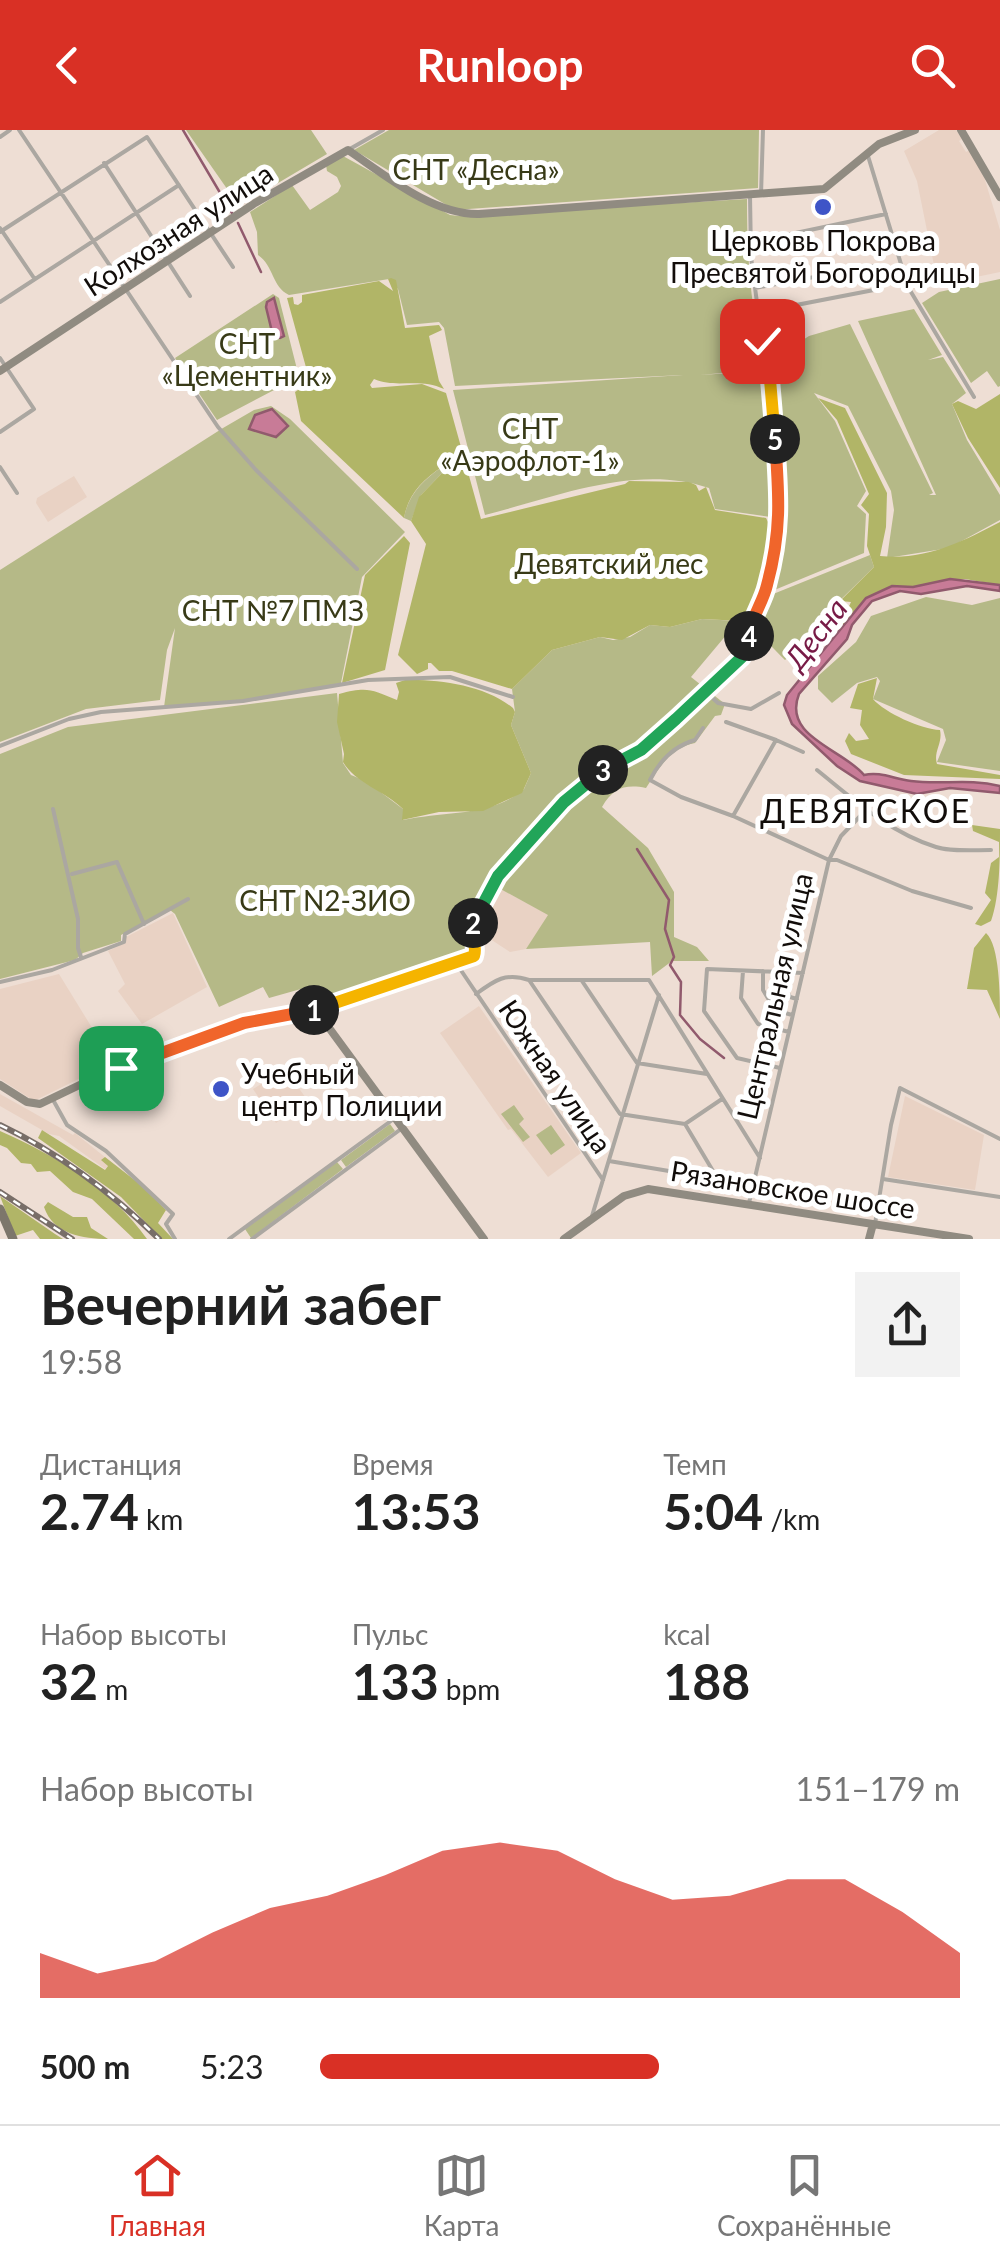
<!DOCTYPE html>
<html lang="ru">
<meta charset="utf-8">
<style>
body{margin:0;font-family:Lato,sans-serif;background:#f2f2f2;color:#222;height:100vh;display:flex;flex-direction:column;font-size:38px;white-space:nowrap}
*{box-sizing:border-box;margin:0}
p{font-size:32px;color:#767676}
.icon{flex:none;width:55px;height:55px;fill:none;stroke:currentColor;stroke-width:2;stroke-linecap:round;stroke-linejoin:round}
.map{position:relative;height:1109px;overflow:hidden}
.side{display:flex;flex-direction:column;background:#fff;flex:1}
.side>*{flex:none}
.pin{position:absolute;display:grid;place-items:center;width:85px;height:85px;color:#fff;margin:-42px;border-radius:20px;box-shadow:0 5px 15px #0006}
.km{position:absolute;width:50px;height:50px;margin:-25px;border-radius:50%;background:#222;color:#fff;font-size:28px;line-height:50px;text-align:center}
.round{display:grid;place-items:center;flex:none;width:105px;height:105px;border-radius:0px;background:#f2f2f2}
.summary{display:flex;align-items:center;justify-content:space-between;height:170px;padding:0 40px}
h1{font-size:55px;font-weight:700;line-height:75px}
.figures{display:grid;grid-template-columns:repeat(3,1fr);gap:15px;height:170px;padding:10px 40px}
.figures div{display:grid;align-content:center}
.figures b{font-size:50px;font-weight:700}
.figures small{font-size:28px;font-weight:400}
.figures p{font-size:28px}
.chart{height:280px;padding:20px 40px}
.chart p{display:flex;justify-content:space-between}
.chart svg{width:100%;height:180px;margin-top:10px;fill:#d93025;opacity:.7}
ul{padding:0 40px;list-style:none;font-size:32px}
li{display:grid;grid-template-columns:160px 120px 1fr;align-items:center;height:75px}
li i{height:25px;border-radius:12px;background:#d93025}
header{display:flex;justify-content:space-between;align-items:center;height:130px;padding:0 40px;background:#d93025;color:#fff;font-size:45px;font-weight:700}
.tabs{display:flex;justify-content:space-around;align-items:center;height:140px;border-top:2px solid #e0e0e0;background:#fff;font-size:28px;color:#767676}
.tabs a{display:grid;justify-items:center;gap:5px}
.tabs .active{color:#d93025}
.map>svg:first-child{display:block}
</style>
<header><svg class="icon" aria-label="back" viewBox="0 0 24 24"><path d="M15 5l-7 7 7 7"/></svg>Runloop<svg class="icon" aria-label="search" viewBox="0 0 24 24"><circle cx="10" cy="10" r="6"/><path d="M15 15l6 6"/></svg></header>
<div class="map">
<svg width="1000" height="1109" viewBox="0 0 1000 1109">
<rect width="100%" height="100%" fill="#eeded4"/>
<path fill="#e9d2c4" d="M 939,0 L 956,0 L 962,9 L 959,11 L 966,22 L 970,20 L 982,40 L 1000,100 L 1000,142 L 938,155 L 917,51 L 904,21 Z
M 74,346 L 87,367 L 48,392 L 36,373 L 37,368 Z
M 495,756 L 549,785 L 526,819 L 510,822 L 481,803 L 477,792 Z
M 173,783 L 207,857 L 142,894 L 118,861 L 125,854 L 108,821 L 125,813 L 126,807 Z
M 59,844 L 113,932 L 34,971 L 0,949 L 0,859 Z
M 479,876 L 581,1023 L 548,1047 L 511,999 L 508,1000 L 440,903 Z
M 285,939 L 308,971 L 276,993 L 253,959 Z
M 0,964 L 73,1005 L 75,1003 L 111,1032 L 105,1039 L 59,1006 L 49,1004 L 0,976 Z
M 905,966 L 984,1005 L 975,1060 L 888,1047 Z"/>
<path fill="#b5b987" d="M 186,0 L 311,0 L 327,24 L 239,76 Z
M 389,0 L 759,0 L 758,58 L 455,80 L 354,20 Z
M 343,26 L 450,85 L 459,86 L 747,69 C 747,125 750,185 767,239 L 700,245 L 766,241 L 777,388 L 715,379 L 709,358 C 637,333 555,367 485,385 L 453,260 L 683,245 L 455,256 L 444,198 L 439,192 L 407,195 L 398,159 L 389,149 L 289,165 C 272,157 274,136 258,125 L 257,102 L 250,82 L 292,55 L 310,80 L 338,62 L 341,56 L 337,47 L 327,41 L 326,35 Z
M 1000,149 L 1000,256 L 998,257 L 987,241 L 971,253 L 922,173 L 939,162 Z
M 273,164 L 279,168 L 299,247 L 217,290 L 175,228 Z
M 914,179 L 942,225 L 928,230 L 943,227 L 966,263 L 952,274 L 967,310 L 1000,365 L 1000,390 L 949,418 L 887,428 L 894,380 L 891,361 L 848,276 L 814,263 L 835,291 L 866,361 L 857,376 L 866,384 L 864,423 L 772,461 L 774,437 L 787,390 L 772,230 L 809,206 L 850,194 L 933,363 L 929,365 L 936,365 L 858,191 Z
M 271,276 L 290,289 L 405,402 L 362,447 L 341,553 L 255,570 L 164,577 L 175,498 L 167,520 L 160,570 L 86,579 L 0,612 L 0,440 L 223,298 L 254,280 Z
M 442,337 L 446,339 L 421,365 L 411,391 L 404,388 C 408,365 423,350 442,337 Z
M 870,425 L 874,437 L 826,484 L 820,500 L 785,530 C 762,507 754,502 761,469 Z
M 926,467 L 972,475 L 1000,468 L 1000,641 L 937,632 L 946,610 L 943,599 L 873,569 L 880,551 L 877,547 L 857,553 L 832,573 L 818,559 L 818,546 L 856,512 L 871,486 Z
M 702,489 L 738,491 L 691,547 L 725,574 L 721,585 L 715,586 L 695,613 C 670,618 659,638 646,658 C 625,654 613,658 602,677 L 648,718 L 674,762 L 674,807 L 697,817 L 709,831 L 672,831 L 652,846 L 650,812 L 526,819 L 548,785 L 495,756 L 576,667 L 606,650 L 599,640 L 568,665 L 496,744 L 463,800 L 472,823 L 320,873 L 308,857 L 269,868 L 263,857 L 219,877 L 175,784 L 170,780 L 121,805 L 121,811 L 83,823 L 75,830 L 0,849 L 0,624 L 68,597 L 337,563 L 343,633 L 351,645 L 366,651 L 403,679 L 403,690 C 444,681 492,687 524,659 L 531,643 L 511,595 L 515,582 L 512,559 L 552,520 L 600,507 L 613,510 L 630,507 L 650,495 L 670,497 Z
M 514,975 L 524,989 L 519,994 L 530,1007 L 523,1012 L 501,984 Z
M 390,994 L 395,1001 L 346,1037 L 341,1030 Z
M 551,995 L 565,1015 L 551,1025 L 536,1005 Z
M 337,1032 L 343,1039 L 251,1108 L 245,1099 Z"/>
<path fill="#b1b567" d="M 391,148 L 396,150 L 405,198 L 439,195 L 442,200 L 429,206 L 439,251 L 444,259 C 419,247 397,259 374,249 L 370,255 L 372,258 L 422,254 L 446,263 L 481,389 L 625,354 L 629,351 L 689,352 L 696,355 L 699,361 L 706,357 L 715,380 L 766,388 L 771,398 C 766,427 765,470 742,491 L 702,489 L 670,497 L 650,495 L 622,510 L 600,507 L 552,520 L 512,559 L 452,541 L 439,541 L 431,533 L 428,533 L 428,539 L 417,544 L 398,525 L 426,414 L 411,391 L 419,367 L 446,339 L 442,337 C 422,350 408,365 404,388 L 301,291 L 295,262 L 310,252 L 287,168 L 293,167 L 294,174 L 298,175 L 302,172 L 302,165 L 379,151 L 393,161 L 388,149 Z
M 1000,264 L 1000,358 L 968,308 L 952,274 L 958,271 L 976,279 Z
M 818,268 L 845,278 L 887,363 L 886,397 L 880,426 C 924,431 962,412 1000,392 L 1000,455 L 965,449 L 913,457 L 892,456 L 866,468 L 839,500 L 830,501 L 824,506 L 822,502 L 827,495 L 821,496 L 833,477 L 839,479 L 844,487 L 851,472 L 840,471 L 874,437 L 867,416 L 869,384 L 861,375 L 869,364 L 837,290 Z
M 404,406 L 410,413 L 385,540 L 342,553 L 365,445 Z
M 877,548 L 873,569 C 885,583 921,599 940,600 C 943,613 933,622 937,634 L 1000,645 L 1000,649 L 904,645 L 851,624 L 845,611 L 849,603 L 856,611 L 869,609 L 860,595 L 862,580 L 850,578 L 858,554 Z
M 405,550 C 439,549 485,555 513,578 L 515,582 L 511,595 L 531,643 L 522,663 L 483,681 L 439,682 L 402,690 L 403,679 C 385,661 355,653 343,632 L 344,624 L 337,592 L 339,564 C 368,556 372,560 397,570 L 399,562 L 396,553 Z
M 972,695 L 1000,699 C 1000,727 1000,766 991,791 L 981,796 L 975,794 L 991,770 L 985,763 L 991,733 L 999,727 L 999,712 L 973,701 Z
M 986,803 C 1000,815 1000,868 1000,889 L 987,860 L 967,859 L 974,818 Z
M 42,1000 L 105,1040 L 108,1036 L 101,1030 L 105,1027 L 141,1055 L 166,1080 L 158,1093 L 173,1109 L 162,1109 L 121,1067 L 38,1008 Z
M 0,1001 C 53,1024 113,1060 147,1109 L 134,1109 L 92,1069 L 73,1062 L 50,1041 L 37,1042 L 31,1034 L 21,1033 L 7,1018 L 0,1015 Z
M 0,1066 L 55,1104 L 63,1109 L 40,1109 L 33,1100 L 15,1106 Z
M 48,1072 L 73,1087 L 87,1087 L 91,1098 L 108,1109 C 83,1109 53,1104 44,1077 Z"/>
<path fill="#c87b97" stroke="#915a6d" stroke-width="2.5" d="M 274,168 L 284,206 L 280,208 L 273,206 L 266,177 L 267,172 Z
M 272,279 L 288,296 L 276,307 L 249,299 L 255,285 Z
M 950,449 L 1000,455 L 1000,461 L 967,456 L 921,464 L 900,461 L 872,471 L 852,495 L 847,509 L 799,564 C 782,607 843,619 864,645 C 880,641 894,649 911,651 C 942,655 968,648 1000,656 L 1000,663 L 950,658 L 917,664 L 860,651 L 837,636 L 792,594 L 784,575 L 787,565 L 866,468 L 892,456 L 913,457 Z"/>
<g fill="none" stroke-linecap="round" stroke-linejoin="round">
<path stroke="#915a6d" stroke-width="2.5" d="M 183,0 L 232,83
M 238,93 L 261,142
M 637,719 L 669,770 L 665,799 L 674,827 L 670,835 L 681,852 L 680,885 L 700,909 L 724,928"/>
<path stroke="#aba7a1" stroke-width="4" d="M 19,0 L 218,297 L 256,340 L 357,439
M 0,7 L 10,0
M 348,20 L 383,0
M 868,26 L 908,157 L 974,267
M 104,33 L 190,166
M 750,65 L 751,127 L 762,211 L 769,238 L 780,387 L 778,412 L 768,445 L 770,465
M 761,65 L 763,0
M 0,98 L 34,148
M 0,102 L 147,7 L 233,137
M 767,109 L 886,84
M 878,148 L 902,141
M 755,158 L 873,136 L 879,159 L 760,182
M 0,172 L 179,55
M 0,228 L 34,279 L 0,302
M 0,337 L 17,363
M 704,560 L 718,573 L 751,579 L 779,563
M 726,592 L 776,610 L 733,686 L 829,730 L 837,730 L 912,761 L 971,778
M 703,598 L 695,610 C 674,616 660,630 650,650 L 681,667 L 733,686
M 776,610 L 803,622
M 0,616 L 69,589 L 101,582 L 243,571 L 368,550 L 450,547 L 513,567
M 817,640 C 853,669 890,703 936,717 C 953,722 973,720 991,720
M 53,679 L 78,789 L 78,818 L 81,827
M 72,744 L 117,732 L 144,794
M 456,833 L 603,1050
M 743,841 L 741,868 L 758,894 L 789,902
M 763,841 L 763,860 L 775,880 L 792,885
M 784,842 L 783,854 L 790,867 L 797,869
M 529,850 L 620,984 L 685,994 L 722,969
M 582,851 L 637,933 L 707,944
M 0,852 L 52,840 L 124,812 L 125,804 L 188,769
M 476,864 C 495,850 506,842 529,850 L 649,850 L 760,1028
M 311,882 L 474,825 L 471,799 L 498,747 L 577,660 L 598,643 L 643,618 L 742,527 L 751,492 L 767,457
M 780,938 L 737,928 L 704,881 L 707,839 L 803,843
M 52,968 L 67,995 L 106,1021 L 173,1084 L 166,1094 L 175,1109
M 685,994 L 716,1046
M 609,1031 L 753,1055
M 883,1049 L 1000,1067
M 749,1073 L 829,730 L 841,706 L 866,680
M 592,1086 L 659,865
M 875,1094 L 891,995 L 900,958 L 1000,1009
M 229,1109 L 395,988
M 252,1109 L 401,999"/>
<path stroke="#908b81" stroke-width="8" d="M 961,0 L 1000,67
M 0,241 L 255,73 L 348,20 C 385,45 433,85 479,84 L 824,59 L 879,14 L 915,0
M 0,955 L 27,972 L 40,974 L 90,950 L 244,893 L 302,881 L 316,884 L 324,891 L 484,1109
M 564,1109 L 624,1066 L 648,1059 L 969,1109
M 869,1109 L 873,1094"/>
<path stroke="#7d766b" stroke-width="9" d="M 0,1079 L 13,1109"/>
<defs>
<path id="rail" d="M 0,995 C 61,1024 111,1062 159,1109
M 0,1062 L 72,1109"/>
</defs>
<use href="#rail" stroke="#786e68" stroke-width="6"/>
<use href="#rail" stroke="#fff" stroke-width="2.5" stroke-dasharray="8" stroke-linecap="butt"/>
</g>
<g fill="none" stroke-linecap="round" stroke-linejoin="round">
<defs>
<path id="split-1" d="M 121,938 L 244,893 L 314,880"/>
<path id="split-2" d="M 314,880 L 474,826 C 478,815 469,805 473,793"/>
<path id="split-3" d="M 473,793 L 498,746 L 564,672 L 603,640"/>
<path id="split-4" d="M 603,640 L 641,620 L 676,589 L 742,527 L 749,506"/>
<path id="split-5" d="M 749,506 C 751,487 763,473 767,455 C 782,400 779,365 775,309"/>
<path id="split-6" d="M 762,211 L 768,226 L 775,309"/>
</defs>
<use href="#split-1" stroke="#fff" stroke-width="20"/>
<use href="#split-2" stroke="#fff" stroke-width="20"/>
<use href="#split-3" stroke="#fff" stroke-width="20"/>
<use href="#split-4" stroke="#fff" stroke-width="20"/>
<use href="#split-5" stroke="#fff" stroke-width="20"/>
<use href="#split-6" stroke="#fff" stroke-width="20"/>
<use href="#split-1" stroke="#f0652b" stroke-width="12"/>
<use href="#split-2" stroke="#f5b400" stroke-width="12"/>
<use href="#split-3" stroke="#22a559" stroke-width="12"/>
<use href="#split-4" stroke="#22a559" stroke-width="12"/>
<use href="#split-5" stroke="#f0652b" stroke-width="12"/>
<use href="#split-6" stroke="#f5b400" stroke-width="12"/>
</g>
<g fill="#3e54c7" stroke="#fff" stroke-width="4">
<circle cx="823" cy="77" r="10"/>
<circle cx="221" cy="959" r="10"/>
</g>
<g text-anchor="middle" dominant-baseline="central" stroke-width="10" stroke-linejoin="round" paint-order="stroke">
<g font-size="28" fill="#383a17" stroke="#fff">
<text x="476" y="39">СНТ «Десна»</text>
<text x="247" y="213">СНТ<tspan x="247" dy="32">«Цементник»</tspan></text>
<text x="530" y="298">СНТ<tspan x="530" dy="32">«Аэрофлот-1»</tspan></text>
<text x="609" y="433">Девятский лес</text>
<text x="273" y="480">СНТ №7 ПМЗ</text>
<text x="325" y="770">СНТ N2-ЗИО</text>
</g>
<g font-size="28" fill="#120d0a" stroke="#fff">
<text transform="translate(178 99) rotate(-33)">Колхозная улица</text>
<text transform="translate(774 866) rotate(-77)">Центральная улица</text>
<text transform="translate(556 946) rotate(56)">Южная улица</text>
<text transform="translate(793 1059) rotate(9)">Рязановское шоссе</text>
</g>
<g font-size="28" fill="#120d0a" stroke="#fff">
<text x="823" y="110">Церковь Покрова<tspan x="823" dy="32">Пресвятой Богородицы</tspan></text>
<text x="241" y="943" text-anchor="start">Учебный<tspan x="241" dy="32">центр Полиции</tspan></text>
</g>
<g font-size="30" font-style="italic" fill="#771a46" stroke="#fff">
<text transform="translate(815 503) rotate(-52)">Десна</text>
</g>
<g font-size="32" letter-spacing="2.5" fill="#120d0a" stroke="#fff">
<text x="866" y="680">ДЕВЯТСКОЕ</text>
</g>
</g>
</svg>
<div class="pin" style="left:121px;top:938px;background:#1e9e55"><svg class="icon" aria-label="arrive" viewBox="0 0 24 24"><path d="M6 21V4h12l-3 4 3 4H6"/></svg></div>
<div class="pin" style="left:762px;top:211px;background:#d93025"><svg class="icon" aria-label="check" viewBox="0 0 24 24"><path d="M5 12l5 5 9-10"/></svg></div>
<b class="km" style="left:314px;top:880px">1</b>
<b class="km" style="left:473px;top:793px">2</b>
<b class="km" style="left:603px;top:640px">3</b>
<b class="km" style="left:749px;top:506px">4</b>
<b class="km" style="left:775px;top:309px">5</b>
</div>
<section class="side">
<div class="summary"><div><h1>Вечерний забег</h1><p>19:58</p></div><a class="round"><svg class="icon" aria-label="share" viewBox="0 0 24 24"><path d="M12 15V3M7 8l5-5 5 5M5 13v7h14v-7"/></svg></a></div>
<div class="figures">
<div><p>Дистанция</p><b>2.74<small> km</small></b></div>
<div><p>Время</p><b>13:53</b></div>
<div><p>Темп</p><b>5:04<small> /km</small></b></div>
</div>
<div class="figures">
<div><p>Набор высоты</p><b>32<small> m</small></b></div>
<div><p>Пульс</p><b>133<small> bpm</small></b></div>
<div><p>kcal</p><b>188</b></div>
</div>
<div class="chart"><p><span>Набор высоты</span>151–179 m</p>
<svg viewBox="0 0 160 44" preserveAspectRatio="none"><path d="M0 44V33L10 38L20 35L30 28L40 22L50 19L60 14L70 8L80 6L90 8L100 15L110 20L120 19L130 15L140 15L150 23L160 33V44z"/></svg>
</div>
<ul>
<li><b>500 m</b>5:23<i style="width:53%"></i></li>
</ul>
</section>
<nav class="tabs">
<a class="active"><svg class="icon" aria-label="home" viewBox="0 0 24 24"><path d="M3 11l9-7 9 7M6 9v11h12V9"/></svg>Главная</a>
<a><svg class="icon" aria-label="map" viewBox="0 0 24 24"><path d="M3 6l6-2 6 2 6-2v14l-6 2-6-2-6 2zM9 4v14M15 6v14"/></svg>Карта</a>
<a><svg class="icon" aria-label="saved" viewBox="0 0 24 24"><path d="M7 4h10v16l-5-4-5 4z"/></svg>Сохранённые</a>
</nav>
